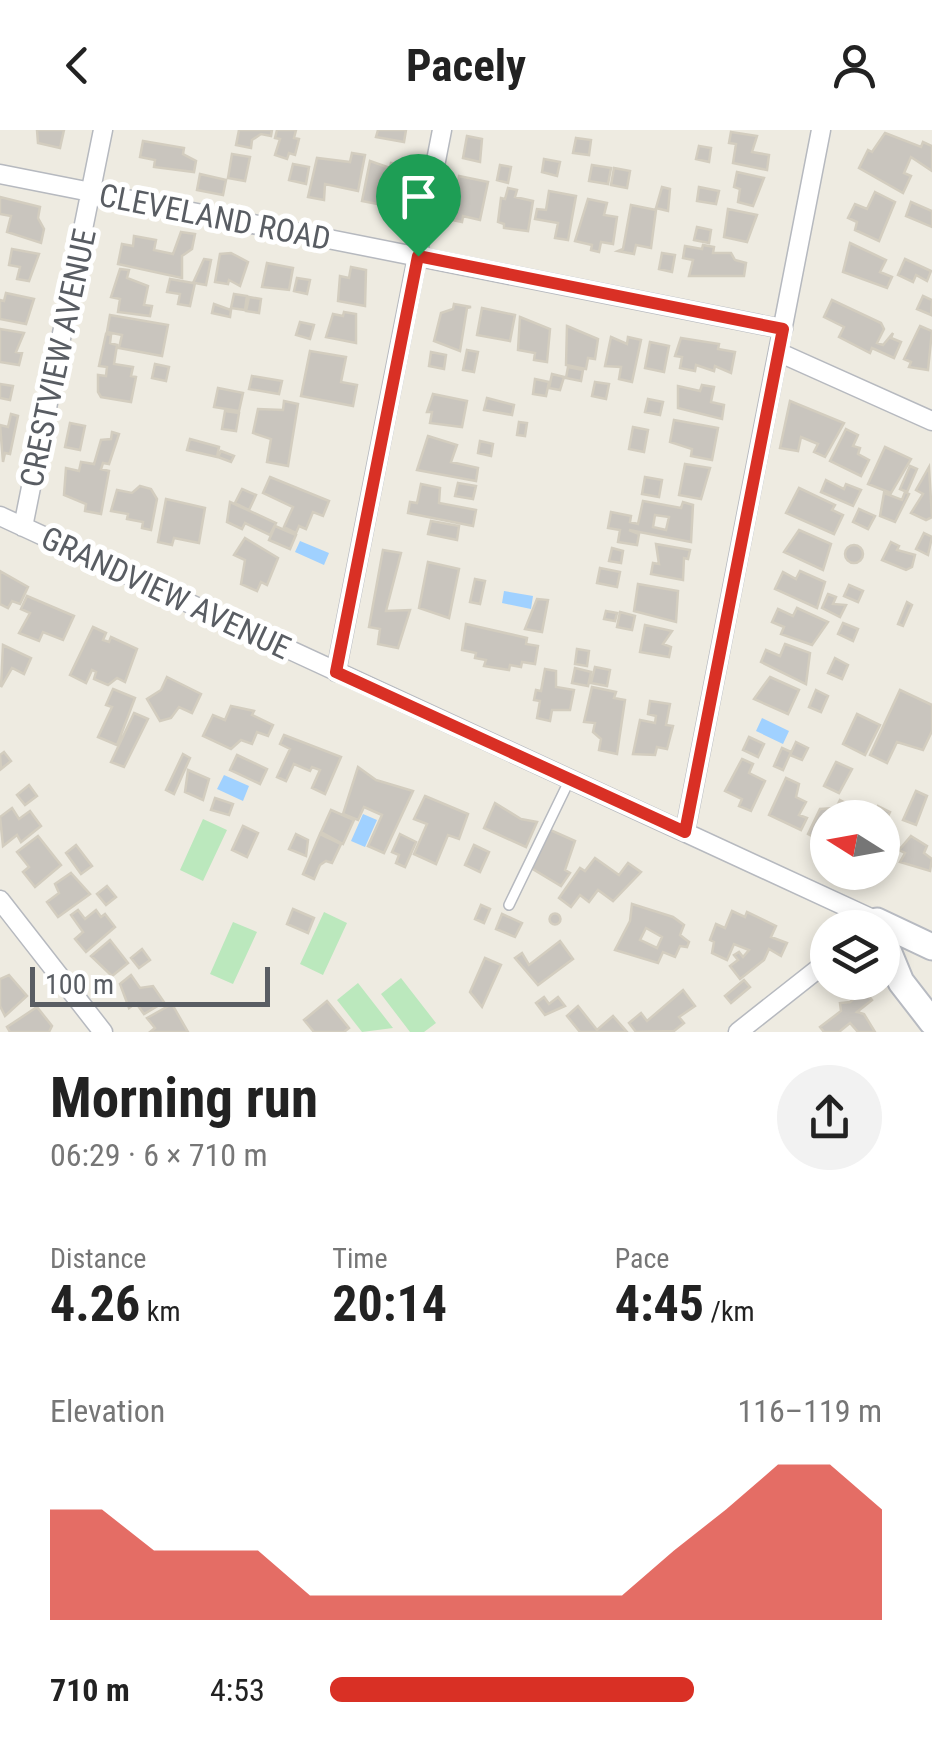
<!DOCTYPE html>
<meta charset="utf-8">
<style>
body{margin:0;font-family:"Roboto Condensed",sans-serif;background:#f2f2f2;color:#222;height:100vh;display:flex;flex-direction:column;font-size:38px;white-space:nowrap}
*{box-sizing:border-box;margin:0}
p{font-size:32px;color:#767676}
.icon{flex:none;width:55px;height:55px;fill:none;stroke:currentColor;stroke-width:2;stroke-linecap:round;stroke-linejoin:round}
.map{position:relative;height:902px;overflow:hidden}
.details{display:flex;flex-direction:column;background:#fff;flex:1}
.details>*{flex:none}
.needle{width:65px;rotate:281deg}
.tools{position:absolute;left:810px;top:670px;display:grid;gap:20px}
.tools a{display:grid;place-items:center;width:90px;height:90px;border-radius:50%;background:#fff;box-shadow:0 5px 15px #0003;font-size:50px}
.scale{position:absolute;left:30px;bottom:25px;width:240px;box-sizing:border-box;padding-left:10px;border:5px solid #595d63;border-top:0;font-size:28px;line-height:35px;white-space:nowrap;color:#595d63;-webkit-text-stroke:8px #fff;paint-order:stroke}
.pin{position:absolute;display:grid;place-items:center;width:85px;height:85px;color:#fff;margin:-102px -42px;border-radius:50% 50% 50% 0;rotate:-45deg;box-shadow:0 0 10px #0007}
.pin .icon{rotate:45deg}
.round{display:grid;place-items:center;flex:none;width:105px;height:105px;border-radius:52px;background:#f2f2f2}
.overview{display:flex;align-items:center;justify-content:space-between;height:170px;padding:0 50px}
h1{font-size:55px;font-weight:700;line-height:75px}
.stats{display:grid;grid-template-columns:repeat(3,1fr);gap:15px;height:170px;padding:10px 50px}
.stats div{display:grid;align-content:center}
.stats b{font-size:50px;font-weight:700}
.stats small{font-size:28px;font-weight:400}
.stats p{font-size:28px}
.chart{height:280px;padding:20px 50px}
.chart p{display:flex;justify-content:space-between}
.chart svg{width:100%;height:180px;margin-top:10px;fill:#d93025;opacity:.7}
ul{padding:0 50px;list-style:none;font-size:32px}
li{display:grid;grid-template-columns:160px 120px 1fr;align-items:center;height:75px}
li i{height:25px;border-radius:12px;background:#d93025}
header{display:flex;justify-content:space-between;align-items:center;height:130px;padding:0 50px;background:#fff;font-size:45px;font-weight:700}
.map>svg:first-child{display:block}
</style>
<header><svg class="icon" aria-label="back" viewBox="0 0 24 24"><path d="M15 5l-7 7 7 7"/></svg>Pacely<svg class="icon" aria-label="person" viewBox="0 0 24 24"><circle cx="12" cy="8" r="4"/><path d="M4 21q1-7 8-7t8 7"/></svg></header>
<div class="map">
<svg width="932" height="902" viewBox="0 0 932 902">
<rect width="100%" height="100%" fill="#eeebe1"/>
<path fill="#bbe8bd" d="M 203,689 L 227,700 L 203,751 L 180,740 Z
M 324,782 L 347,793 L 323,845 L 300,834 Z
M 233,792 L 257,802 L 233,854 L 210,844 Z
M 401,848 L 436,893 L 424,902 L 410,902 L 381,864 Z
M 358,853 L 393,898 L 362,902 L 337,870 Z"/>
<path fill="#a0d1ff" d="M 300,411 L 329,423 L 324,435 L 295,422 Z
M 504,461 L 533,466 L 531,479 L 502,473 Z
M 762,588 L 789,601 L 783,614 L 756,601 Z
M 224,645 L 249,656 L 243,671 L 217,659 Z
M 363,684 L 377,690 L 365,717 L 351,711 Z"/>
<path fill="#c9c5be" stroke="#d3cdbf" stroke-width="2.5" fill-rule="evenodd" d="M 37,0 L 64,0 L 60,18 L 38,13 Z
M 239,0 L 272,0 L 271,6 L 261,4 L 252,10 L 251,18 L 236,15 Z
M 277,0 L 296,0 L 294,8 L 299,9 L 295,25 L 289,23 L 287,29 L 275,25 L 280,9 L 275,8 Z
M 378,0 L 406,0 L 404,12 L 376,7 Z
M 731,2 L 757,6 L 752,22 L 769,25 L 767,40 L 733,33 L 736,14 L 729,13 Z
M 885,3 L 921,17 L 923,12 L 932,16 L 932,41 L 911,27 L 904,43 L 911,46 L 903,63 L 859,38 L 868,20 L 872,22 Z
M 467,6 L 482,9 L 480,32 L 463,28 Z
M 576,8 L 591,10 L 589,25 L 573,23 Z
M 143,11 L 184,18 L 183,24 L 196,31 L 194,42 L 154,37 L 155,30 L 140,27 Z
M 699,16 L 711,18 L 709,32 L 696,29 Z
M 352,23 L 365,25 L 358,61 L 325,54 L 324,70 L 308,67 L 317,28 L 350,32 Z
M 232,24 L 250,27 L 245,51 L 228,48 Z
M 544,29 L 560,32 L 557,46 L 542,42 Z
M 370,31 L 390,38 L 391,33 L 407,36 L 403,72 L 389,71 L 388,76 L 362,71 Z
M 293,34 L 309,37 L 306,54 L 289,50 Z
M 500,35 L 511,37 L 508,53 L 497,50 Z
M 592,35 L 611,38 L 608,54 L 589,51 Z
M 614,38 L 630,41 L 627,58 L 611,55 Z
M 737,42 L 764,48 L 753,76 L 738,72 L 740,59 L 734,57 Z
M 200,44 L 226,50 L 223,65 L 197,60 Z
M 459,46 L 488,52 L 480,90 L 463,86 L 462,92 L 452,90 Z
M 662,57 L 670,59 L 668,81 L 656,78 Z
M 699,57 L 719,61 L 716,74 L 697,71 Z
M 508,58 L 517,60 L 515,67 L 533,71 L 528,101 L 504,98 L 504,94 L 498,92 L 501,68 L 505,69 Z
M 549,61 L 576,66 L 568,110 L 555,108 L 558,93 L 535,89 L 537,79 L 546,80 Z
M 875,62 L 895,72 L 879,111 L 855,100 L 857,92 L 848,88 L 855,74 L 867,79 Z
M 0,67 L 40,77 L 38,88 L 44,99 L 41,113 L 7,102 L 11,86 L 0,84 Z
M 588,69 L 607,73 L 604,85 L 617,87 L 613,114 L 601,112 L 599,122 L 591,120 L 592,115 L 575,111 Z
M 911,72 L 932,81 L 932,97 L 906,86 Z
M 631,75 L 656,80 L 651,118 L 636,115 L 634,124 L 618,121 L 623,119 Z
M 728,79 L 757,85 L 747,112 L 724,107 Z
M 697,97 L 711,100 L 709,113 L 694,110 Z
M 181,102 L 195,104 L 192,119 L 182,126 L 182,148 L 118,134 L 122,114 L 133,116 L 134,106 L 156,110 L 154,120 L 173,124 Z
M 850,113 L 886,130 L 880,142 L 892,147 L 887,158 L 843,142 Z
M 703,115 L 714,117 L 713,123 L 731,123 L 735,130 L 746,133 L 744,146 L 689,146 L 693,130 L 683,128 L 685,116 L 702,119 Z
M 12,119 L 39,124 L 29,151 L 17,149 L 20,137 L 9,135 Z
M 231,123 L 248,132 L 240,156 L 229,150 L 228,154 L 215,152 L 220,124 Z
M 662,123 L 675,125 L 672,142 L 659,139 Z
M 204,129 L 211,130 L 206,155 L 195,153 L 190,176 L 178,174 L 180,164 L 167,162 L 170,149 L 193,153 Z
M 905,129 L 931,141 L 927,151 L 916,145 L 913,152 L 898,145 Z
M 267,133 L 293,138 L 289,160 L 262,157 Z
M 351,137 L 366,140 L 365,176 L 338,171 L 340,146 L 349,148 Z
M 120,139 L 129,140 L 127,148 L 148,156 L 144,175 L 152,176 L 150,186 L 118,182 L 120,169 L 111,167 Z
M 297,148 L 310,150 L 307,164 L 294,161 Z
M 6,163 L 34,169 L 26,194 L 0,189 L 0,170 L 4,171 Z
M 234,164 L 247,166 L 245,180 L 231,178 Z
M 923,166 L 932,170 L 931,185 L 917,179 Z
M 249,167 L 261,169 L 259,183 L 246,181 Z
M 832,170 L 881,193 L 884,199 L 877,213 L 883,215 L 893,203 L 891,208 L 901,212 L 894,228 L 872,218 L 870,223 L 839,207 L 844,197 L 824,187 Z
M 214,174 L 231,180 L 230,187 L 212,183 Z
M 454,174 L 471,177 L 467,178 L 460,221 L 434,211 L 441,183 L 453,179 Z
M 482,178 L 515,185 L 510,211 L 477,205 Z
M 344,182 L 356,184 L 356,213 L 326,207 L 333,184 L 343,186 Z
M 110,185 L 168,195 L 162,226 L 119,218 L 122,205 L 107,202 Z
M 520,187 L 550,199 L 547,232 L 534,230 L 535,223 L 518,220 Z
M 300,192 L 314,195 L 310,209 L 296,205 Z
M 567,196 L 598,209 L 595,229 L 588,228 L 586,239 L 566,235 Z
M 920,196 L 932,201 L 928,240 L 909,237 L 911,232 L 904,229 Z
M 0,199 L 24,203 L 16,222 L 22,223 L 19,235 L 0,232 Z
M 106,204 L 111,205 L 110,213 L 117,215 L 114,234 L 133,237 L 131,246 L 136,247 L 131,272 L 101,267 L 98,262 L 98,245 L 106,246 L 107,237 L 99,236 Z
M 611,207 L 627,214 L 628,207 L 641,210 L 632,252 L 619,249 L 621,237 L 605,236 Z
M 681,208 L 719,214 L 718,219 L 735,222 L 731,243 L 715,236 L 714,241 L 696,235 L 695,241 L 680,238 L 682,227 L 675,226 Z
M 650,212 L 669,216 L 664,242 L 645,238 Z
M 467,220 L 478,222 L 474,242 L 463,240 Z
M 310,221 L 346,227 L 341,252 L 357,255 L 353,276 L 301,266 Z
M 431,222 L 446,225 L 444,239 L 429,236 Z
M 155,234 L 169,237 L 166,251 L 152,248 Z
M 568,237 L 583,240 L 581,251 L 566,248 Z
M 552,244 L 564,247 L 560,260 L 549,258 Z
M 252,246 L 282,251 L 279,264 L 249,259 Z
M 535,249 L 549,252 L 546,266 L 533,264 Z
M 595,252 L 609,254 L 606,269 L 592,266 Z
M 0,254 L 13,256 L 10,270 L 0,268 Z
M 702,255 L 714,257 L 711,272 L 724,275 L 722,289 L 678,278 L 678,256 L 700,261 Z
M 218,258 L 243,263 L 239,281 L 214,277 Z
M 433,264 L 467,271 L 462,297 L 430,293 L 432,282 L 427,282 Z
M 487,268 L 514,275 L 512,285 L 484,280 Z
M 648,269 L 663,272 L 660,285 L 645,282 Z
M 284,271 L 298,274 L 288,336 L 267,332 L 271,309 L 253,303 L 258,279 L 283,280 Z
M 790,271 L 844,293 L 825,327 L 814,322 L 818,314 L 801,307 L 798,321 L 780,318 Z
M 225,281 L 239,283 L 236,301 L 222,299 Z
M 11,284 L 18,286 L 10,324 L 5,323 L 3,332 L 0,295 L 8,297 Z
M 674,290 L 718,298 L 712,330 L 691,326 L 692,319 L 670,312 Z
M 519,292 L 527,293 L 525,306 L 517,305 Z
M 70,293 L 85,296 L 80,320 L 65,317 Z
M 633,297 L 648,300 L 644,322 L 629,319 Z
M 846,299 L 858,305 L 853,316 L 860,318 L 858,324 L 869,330 L 861,346 L 830,331 Z
M 112,302 L 119,304 L 109,334 L 103,333 L 101,339 L 109,341 L 101,384 L 85,381 L 86,374 L 64,365 L 66,338 L 79,341 L 81,332 L 94,334 L 101,310 L 111,309 Z
M 428,306 L 457,315 L 451,332 L 478,338 L 476,351 L 417,340 Z
M 190,309 L 219,317 L 217,327 L 187,320 Z
M 480,311 L 493,314 L 491,326 L 478,323 Z
M 885,317 L 911,329 L 891,363 L 868,354 Z
M 221,321 L 234,326 L 231,332 L 218,327 Z
M 685,334 L 710,338 L 701,369 L 679,365 Z
M 910,336 L 917,339 L 907,362 L 900,359 Z
M 929,337 L 932,387 L 926,390 L 911,383 L 923,364 L 916,360 Z
M 270,347 L 329,371 L 323,386 L 313,382 L 306,399 L 299,396 L 296,403 L 284,397 L 293,377 L 263,363 Z
M 645,347 L 662,350 L 659,367 L 642,364 Z
M 826,350 L 844,359 L 846,354 L 861,360 L 853,376 L 821,362 Z
M 458,353 L 476,356 L 473,369 L 455,366 Z
M 421,354 L 440,358 L 439,373 L 476,380 L 473,396 L 408,383 L 410,372 L 417,373 Z
M 140,356 L 151,359 L 157,369 L 151,400 L 142,398 L 143,392 L 127,389 L 128,384 L 111,381 L 117,360 L 132,363 Z
M 799,358 L 835,375 L 832,380 L 843,385 L 834,404 L 786,383 Z
M 242,359 L 256,365 L 249,380 L 235,373 Z
M 905,362 L 909,364 L 895,392 L 880,386 L 884,363 L 902,370 Z
M 166,369 L 205,378 L 199,413 L 174,408 L 172,415 L 158,412 Z
M 643,371 L 681,378 L 683,372 L 693,375 L 691,412 L 629,400 L 639,404 L 637,415 L 618,412 L 620,400 L 608,398 L 611,382 L 631,386 L 630,392 L 638,394 ZM 655,385 L 669,387 L 666,400 L 653,397 Z
M 230,372 L 276,393 L 270,405 L 245,393 L 242,399 L 227,392 Z
M 859,379 L 875,386 L 868,399 L 853,392 Z
M 431,391 L 459,396 L 457,410 L 428,404 Z
M 275,396 L 296,405 L 290,419 L 269,410 Z
M 799,400 L 831,414 L 823,440 L 784,422 Z
M 924,403 L 932,407 L 928,425 L 916,419 Z
M 245,408 L 278,428 L 267,455 L 261,452 L 257,461 L 241,454 L 245,430 L 234,425 Z
M 891,412 L 899,416 L 897,420 L 915,425 L 912,437 L 906,440 L 882,430 Z
M 656,414 L 690,420 L 688,429 L 684,428 L 683,450 L 651,444 L 653,433 L 659,434 Z
M845 424a9 9 0 1 1 18 0a9 9 0 1 1-18 0Z
M 612,418 L 623,421 L 621,433 L 609,431 Z
M 383,420 L 401,423 L 386,481 L 410,480 L 398,518 L 378,514 L 380,499 L 369,497 Z
M 428,432 L 459,439 L 449,488 L 419,478 Z
M 600,438 L 620,442 L 617,457 L 597,453 Z
M 0,441 L 28,457 L 20,474 L 12,471 L 8,478 L 0,474 Z
M 800,441 L 825,452 L 817,478 L 775,459 L 783,442 L 796,449 Z
M 475,449 L 485,451 L 480,474 L 470,472 Z
M 638,454 L 678,461 L 676,492 L 634,481 Z
M 849,455 L 863,461 L 858,472 L 844,466 Z
M 828,464 L 836,467 L 833,474 L 846,475 L 840,487 L 822,478 Z
M 27,466 L 74,486 L 63,510 L 43,502 L 39,511 L 19,503 L 30,483 L 21,479 Z
M 537,469 L 548,470 L 542,502 L 525,499 Z
M 907,472 L 912,475 L 903,496 L 898,494 Z
M 797,478 L 828,492 L 812,515 L 781,504 L 784,497 L 772,492 L 778,479 L 793,486 Z
M 606,481 L 617,483 L 615,491 L 604,489 Z
M 620,482 L 635,486 L 632,500 L 617,497 Z
M 843,493 L 858,499 L 853,511 L 838,504 Z
M 466,494 L 527,508 L 526,514 L 538,516 L 535,534 L 522,532 L 521,537 L 510,535 L 509,540 L 484,536 L 486,530 L 475,528 L 476,523 L 462,520 Z
M 645,495 L 672,501 L 663,514 L 671,517 L 669,527 L 640,522 Z
M 93,497 L 106,503 L 103,510 L 109,512 L 111,507 L 137,519 L 125,552 L 117,548 L 108,555 L 94,549 L 96,542 L 92,540 L 86,553 L 70,545 Z
M 785,514 L 810,523 L 806,554 L 761,532 L 766,520 L 780,526 Z
M 3,515 L 31,528 L 24,544 L 12,538 L 1,557 Z
M 577,519 L 589,521 L 587,536 L 575,534 Z
M 835,528 L 848,535 L 842,549 L 828,543 Z
M 595,537 L 610,540 L 607,556 L 591,553 Z
M 575,538 L 591,542 L 588,556 L 572,553 Z
M 545,539 L 556,541 L 556,557 L 574,560 L 570,580 L 552,580 L 550,591 L 537,588 L 540,571 L 534,570 L 536,560 L 541,561 Z
M 167,547 L 201,564 L 192,583 L 179,577 L 171,588 L 160,591 L 147,569 L 161,560 Z
M 770,547 L 799,560 L 788,584 L 754,569 Z
M 592,557 L 616,562 L 614,568 L 625,570 L 617,624 L 599,620 L 601,609 L 593,602 L 595,593 L 584,592 Z
M 113,559 L 135,568 L 117,615 L 98,607 L 112,577 L 106,575 Z
M 816,560 L 828,566 L 821,582 L 809,577 Z
M 900,560 L 932,575 L 932,601 L 923,620 L 897,612 L 887,633 L 870,625 Z
M 650,571 L 670,574 L 666,595 L 673,596 L 667,619 L 657,617 L 655,625 L 633,624 L 640,590 L 655,593 L 656,586 L 648,584 Z
M 231,576 L 254,581 L 252,585 L 273,595 L 268,606 L 257,602 L 252,614 L 241,610 L 231,619 L 203,606 L 213,585 L 225,590 Z
M 134,583 L 148,589 L 124,637 L 111,632 Z
M 857,584 L 880,595 L 865,625 L 843,614 Z
M 284,605 L 341,627 L 325,664 L 312,658 L 320,640 L 312,637 L 310,641 L 294,634 L 286,651 L 277,647 L 290,619 L 280,614 Z
M 749,607 L 764,614 L 758,627 L 743,620 Z
M 796,612 L 808,618 L 802,630 L 790,625 Z
M 782,618 L 791,622 L 783,640 L 774,636 Z
M 4,622 L 11,631 L 1,639 L 0,625 Z
M 183,624 L 190,628 L 174,664 L 166,660 Z
M 237,625 L 267,639 L 260,654 L 230,640 Z
M 742,629 L 753,634 L 749,643 L 765,651 L 751,681 L 739,676 L 742,669 L 725,661 Z
M 836,632 L 852,639 L 839,663 L 824,656 Z
M 358,637 L 376,650 L 413,661 L 384,723 L 368,716 L 382,685 L 364,677 L 358,690 L 343,684 Z
M 188,640 L 209,649 L 203,670 L 185,662 Z
M 786,648 L 799,654 L 796,667 L 806,672 L 799,685 L 807,688 L 801,700 L 769,685 Z
M 29,655 L 37,666 L 25,675 L 17,665 Z
M 916,661 L 927,666 L 916,695 L 903,690 Z
M 425,666 L 468,684 L 459,709 L 448,705 L 436,734 L 414,724 L 427,694 L 414,689 Z
M 215,668 L 233,674 L 229,685 L 211,680 Z
M 840,670 L 850,675 L 845,688 L 828,688 L 828,715 L 808,704 L 820,679 L 836,678 Z
M 495,673 L 521,689 L 537,692 L 526,717 L 484,698 Z
M 878,676 L 890,682 L 882,698 L 882,688 L 852,688 L 855,679 L 873,687 Z
M 12,678 L 19,689 L 30,681 L 41,696 L 21,712 L 17,705 L 3,716 L 0,687 Z
M 331,680 L 354,690 L 343,714 L 321,702 Z
M 243,696 L 258,703 L 247,727 L 232,720 Z
M 548,699 L 575,711 L 565,740 L 570,743 L 561,756 L 531,738 Z
M 296,704 L 308,710 L 306,726 L 289,719 Z
M 320,704 L 341,714 L 332,733 L 326,731 L 320,735 L 314,749 L 303,744 Z
M 400,704 L 416,712 L 405,737 L 396,733 L 399,725 L 392,722 Z
M 38,706 L 61,735 L 35,757 L 23,742 L 29,737 L 17,722 Z
M 911,706 L 927,716 L 924,723 L 932,729 L 930,741 L 900,732 L 905,723 L 899,720 Z
M 76,715 L 92,736 L 81,744 L 66,723 Z
M 474,715 L 489,722 L 480,742 L 465,735 Z
M 595,728 L 619,745 L 628,733 L 641,742 L 613,771 L 598,760 L 589,772 L 580,765 L 571,777 L 559,768 L 580,738 L 585,741 Z
M 71,743 L 90,764 L 58,787 L 47,772 L 59,763 L 55,754 Z
M 107,756 L 116,767 L 106,775 L 97,764 Z
M 632,774 L 673,787 L 684,795 L 680,805 L 689,812 L 687,817 L 680,816 L 675,827 L 663,822 L 658,833 L 615,820 L 630,791 ZM 646,798 L 662,807 L 657,818 L 640,810 Z
M 481,775 L 490,779 L 484,793 L 475,789 Z
M 293,779 L 314,788 L 308,803 L 287,794 Z
M 78,780 L 85,789 L 96,780 L 101,787 L 105,784 L 115,797 L 86,822 L 75,809 L 83,802 L 71,785 Z
M 732,781 L 745,787 L 747,782 L 776,796 L 771,807 L 787,813 L 781,826 L 769,819 L 764,830 L 740,849 L 730,836 L 738,830 L 734,825 L 739,822 L 743,827 L 749,820 L 734,814 L 727,830 L 712,823 L 714,812 L 710,810 L 716,794 L 725,798 Z
M549.5 789a5.5 5.5 0 1 1 11 0a5.5 5.5 0 1 1-11 0Z
M 502,784 L 522,793 L 515,807 L 496,799 Z
M 110,810 L 128,833 L 112,846 L 91,826 Z
M 560,811 L 573,829 L 538,855 L 515,828 L 522,823 L 529,835 Z
M 142,819 L 150,830 L 139,838 L 131,828 Z
M 485,828 L 501,835 L 482,877 L 470,862 Z
M 9,845 L 27,866 L 5,886 L 0,876 L 0,849 Z
M 131,845 L 140,858 L 153,856 L 164,872 L 144,884 L 136,873 L 129,878 L 120,854 Z
M 744,850 L 750,857 L 731,873 L 725,866 Z
M 683,860 L 695,876 L 679,887 L 684,893 L 674,901 L 636,902 L 629,893 L 641,883 L 647,891 Z
M 864,860 L 872,870 L 857,882 L 864,884 L 875,902 L 858,902 L 850,893 L 839,902 L 824,902 L 820,897 L 841,881 L 840,873 L 850,872 Z
M 544,867 L 549,874 L 558,867 L 565,876 L 545,885 L 536,873 Z
M 327,871 L 349,898 L 344,902 L 314,902 L 304,890 Z
M 172,874 L 188,902 L 150,902 L 155,898 L 147,888 Z
M 578,876 L 597,900 L 613,886 L 627,902 L 580,902 L 567,886 Z
M 37,877 L 52,896 L 49,902 L 10,902 L 7,897 Z"/>
<g fill="none" stroke-linecap="round" stroke-linejoin="round">
<defs>
<path id="lane" d="M 509,775 L 570,649"/>
<path id="street" d="M 0,44 L 783,199
M 778,222 L 932,291
M 0,386 L 877,791 L 870,797
M 23,397 L 103,0
M 336,542 L 442,0
M 685,702 L 821,0
M 0,770 L 103,902
M 738,902 L 828,831"/>
<path id="secondary" d="M 877,791 L 932,817
M 882,806 L 901,852 L 932,892"/>
</defs>
<use href="#lane" stroke="#b6b9bf" stroke-width="12"/>
<use href="#street" stroke="#b6b9bf" stroke-width="21"/>
<use href="#secondary" stroke="#b7bac1" stroke-width="29"/>
<use href="#lane" stroke="#fff" stroke-width="9"/>
<use href="#street" stroke="#fff" stroke-width="18"/>
<use href="#secondary" stroke="#fff" stroke-width="25"/>
</g>
<g fill="none" stroke-linecap="round" stroke-linejoin="round">
<defs>
<path id="route" d="M 418,126 L 783,199 L 685,702 L 336,542 Z"/>
</defs>
<use href="#route" stroke="#fff" stroke-width="20"/>
<use href="#route" stroke="#d93025" stroke-width="12"/>
</g>
<g text-anchor="middle" dominant-baseline="central" stroke-width="10" stroke-linejoin="round" paint-order="stroke">
<g font-size="32" fill="#595d63" stroke="#fff">
<text transform="translate(215 87) rotate(11)">CLEVELAND ROAD</text>
<text transform="translate(58 228) rotate(-78)">CRESTVIEW AVENUE</text>
<text transform="translate(166 463) rotate(25)">GRANDVIEW AVENUE</text>
</g>
</g>
</svg>
<div class="tools">
<a><svg class="needle" viewBox="-14 -14 28 28"><path d="M0-13l5 13h-10z" fill="#e53935"/><path d="M0 13l5-13h-10z" fill="#767676"/></svg></a>
<a><svg class="icon" aria-label="layers" viewBox="0 0 24 24"><path d="M12 4l9 5-9 5-9-5zM3 14l9 5 9-5"/></svg></a>
</div>
<div class="scale">100 m</div>
<div class="pin" style="left:418px;top:126px;background:#1e9e55"><svg class="icon" aria-label="arrive" viewBox="0 0 24 24"><path d="M6 21V4h12l-3 4 3 4H6"/></svg></div>
</div>
<section class="details">
<div class="overview"><div><h1>Morning run</h1><p>06:29 · 6 × 710 m</p></div><a class="round"><svg class="icon" aria-label="share" viewBox="0 0 24 24"><path d="M12 15V3M7 8l5-5 5 5M5 13v7h14v-7"/></svg></a></div>
<div class="stats">
<div><p>Distance</p><b>4.26<small> km</small></b></div>
<div><p>Time</p><b>20:14</b></div>
<div><p>Pace</p><b>4:45<small> /km</small></b></div>
</div>
<div class="chart"><p><span>Elevation</span>116–119 m</p>
<svg viewBox="0 0 160 44" preserveAspectRatio="none"><path d="M0 44V17L10 17L20 27L30 27L40 27L50 38L60 38L70 38L80 38L90 38L100 38L110 38L120 27L130 17L140 6L150 6L160 17V44z"/></svg>
</div>
<ul>
<li><b>710 m</b>4:53<i style="width:66%"></i></li>
</ul>
</section>
